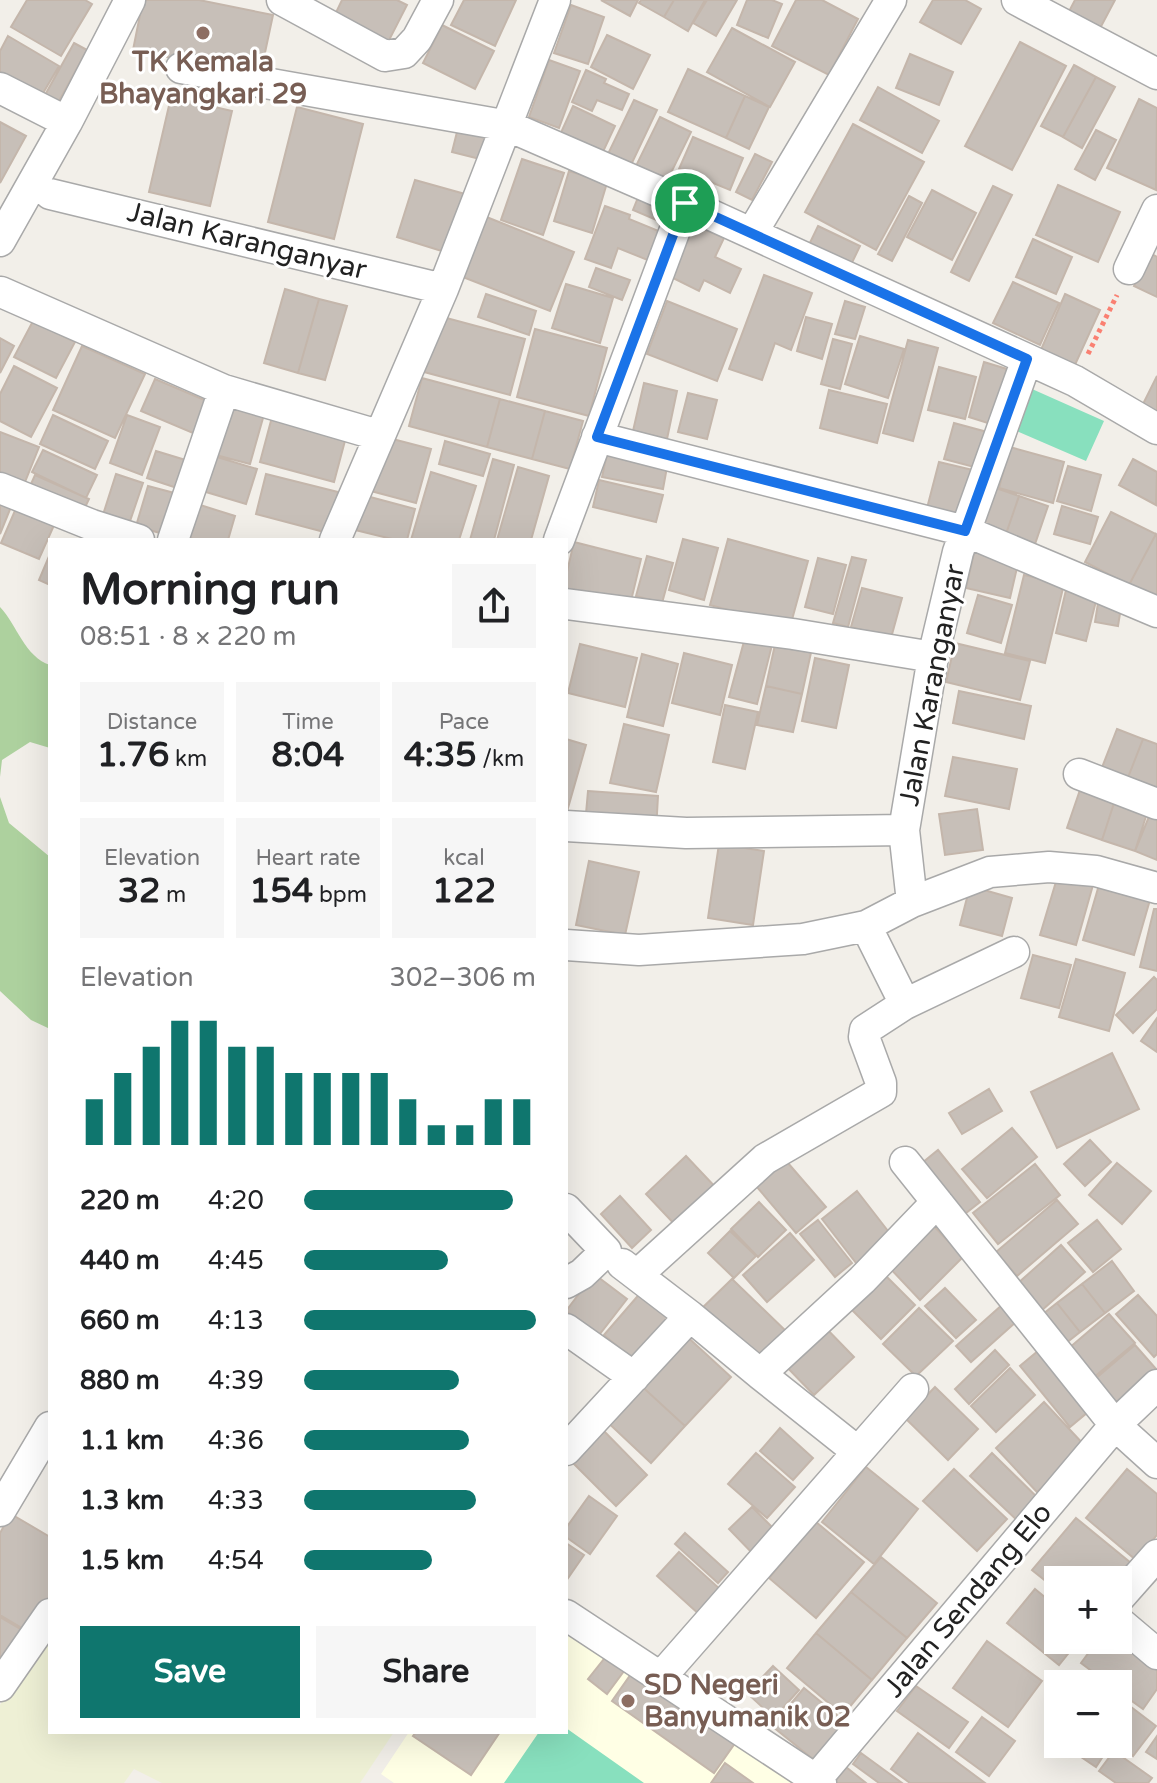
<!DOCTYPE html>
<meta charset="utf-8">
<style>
body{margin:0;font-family:"Varela Round",sans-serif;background:#f6f6f6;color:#202124;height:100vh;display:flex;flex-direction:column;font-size:30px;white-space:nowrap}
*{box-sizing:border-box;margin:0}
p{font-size:26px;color:#757577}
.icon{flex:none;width:44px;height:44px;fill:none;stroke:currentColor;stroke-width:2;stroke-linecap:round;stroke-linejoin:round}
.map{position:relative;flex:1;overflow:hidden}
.sheet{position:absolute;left:48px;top:538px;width:520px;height:1196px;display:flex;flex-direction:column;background:#fff;border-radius:0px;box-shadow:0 8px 32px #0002}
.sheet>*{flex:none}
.tools{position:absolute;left:1044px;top:1566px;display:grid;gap:16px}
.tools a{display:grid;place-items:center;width:88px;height:88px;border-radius:0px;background:#fff;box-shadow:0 8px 32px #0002;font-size:40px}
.pin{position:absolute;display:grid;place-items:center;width:68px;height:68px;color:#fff;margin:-34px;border:4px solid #fff;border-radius:50%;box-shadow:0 2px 8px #0007}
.round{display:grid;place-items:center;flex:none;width:84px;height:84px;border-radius:0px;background:#f6f6f6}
.overview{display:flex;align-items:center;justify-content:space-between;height:136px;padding:0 32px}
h1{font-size:44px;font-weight:800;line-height:60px}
.stats{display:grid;grid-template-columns:repeat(3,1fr);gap:12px;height:136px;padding:8px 32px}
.stats div{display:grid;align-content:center;border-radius:0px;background:#f6f6f6;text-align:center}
.stats b{font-size:34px;font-weight:800}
.stats small{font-size:22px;font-weight:400}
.stats p{font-size:22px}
.chart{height:224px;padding:16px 32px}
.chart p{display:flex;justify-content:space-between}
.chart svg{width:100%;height:144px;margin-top:8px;stroke:#0f766e;stroke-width:6}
.action{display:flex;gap:16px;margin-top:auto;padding:16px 32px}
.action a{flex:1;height:92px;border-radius:0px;background:#0f766e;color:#fff;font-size:32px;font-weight:800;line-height:92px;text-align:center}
.action a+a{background:#f6f6f6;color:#202124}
ul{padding:0 32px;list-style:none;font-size:26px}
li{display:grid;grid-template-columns:128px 96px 1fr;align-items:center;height:60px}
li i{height:20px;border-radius:10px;background:#0f766e}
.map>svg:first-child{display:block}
</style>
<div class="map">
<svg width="1157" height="1783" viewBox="0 0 1157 1783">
<rect width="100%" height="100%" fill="#f2efe9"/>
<path fill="#ffffe5" d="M 566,1618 L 809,1783 L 394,1783 L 381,1774 L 409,1732 L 566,1732 Z"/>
<path fill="#eef0d5" d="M 50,1628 L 50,1732 L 394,1732 L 360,1783 L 162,1783 L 134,1769 L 124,1783 L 0,1783 L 0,1705 Z"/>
<path fill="#add19e" d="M 0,607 C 17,625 25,657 50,665 L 50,748 L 30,742 L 2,760 L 0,777 Z
M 0,797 L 9,823 L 50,857 L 50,1029 L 31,1020 L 0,991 Z"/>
<path fill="#88e0be" d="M 1032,389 L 1104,421 L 1086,461 L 1014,430 Z
M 566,1728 L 644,1783 L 504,1783 L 539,1732 L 566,1732 Z"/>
<path fill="#c7bfb8" stroke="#c4b6ab" stroke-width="2" d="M 27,0 L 85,0 L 92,4 L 61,56 L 11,27 Z
M 143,0 L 199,0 L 273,15 L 260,76 L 133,50 Z
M 342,0 L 397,0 L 407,5 L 384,50 L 330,25 Z
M 464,0 L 516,0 L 495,46 L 451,25 Z
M 601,0 L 638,0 L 630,16 Z
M 641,0 L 674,0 L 664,17 L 639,3 Z
M 674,0 L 705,0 L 688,31 L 664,17 Z
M 707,0 L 737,0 L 716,36 L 693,23 Z
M 747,0 L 772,0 L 782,4 L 768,38 L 737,25 Z
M 796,0 L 822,0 L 858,19 L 829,75 L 772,46 Z
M 933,0 L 965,0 L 981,9 L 961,44 L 920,22 Z
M 1075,0 L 1115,0 L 1096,36 L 1065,19 Z
M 571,5 L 604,17 L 588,64 L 554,53 Z
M 442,25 L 494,51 L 475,89 L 423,63 Z
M 732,28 L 795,62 L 770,107 L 707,72 Z
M 607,35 L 650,55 L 633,89 L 591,67 Z
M 8,36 L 59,66 L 39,100 L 0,78 L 0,51 Z
M 1020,42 L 1066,66 L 1012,170 L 965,146 Z
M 74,43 L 87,50 L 58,103 L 45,95 Z
M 910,54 L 953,72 L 939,105 L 896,88 Z
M 549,60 L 580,71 L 559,128 L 529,117 Z
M 1074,65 L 1096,77 L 1063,137 L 1041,126 Z
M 688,69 L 745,96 L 726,138 L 668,112 Z
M 586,70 L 606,79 L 604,83 L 629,94 L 622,110 L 597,100 L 592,111 L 572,102 Z
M 1096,77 L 1115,87 L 1082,148 L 1063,137 Z
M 878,87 L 939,121 L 922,153 L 860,120 Z
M 745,96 L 769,107 L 749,149 L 726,138 Z
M 171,97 L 232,111 L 210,206 L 149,192 Z
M 1139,99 L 1157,108 L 1156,190 L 1107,168 Z
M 634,100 L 657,110 L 631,165 L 608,154 Z
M 573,106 L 615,126 L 601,156 L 559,137 Z
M 297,107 L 363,124 L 334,239 L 268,222 Z
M 660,117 L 691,132 L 666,183 L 635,168 Z
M 0,122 L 26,136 L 0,183 Z
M 853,124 L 924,162 L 876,250 L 805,212 Z
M 458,128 L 490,135 L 484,160 L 452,152 Z
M 1096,130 L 1116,140 L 1095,180 L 1075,169 Z
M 693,137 L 743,158 L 730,190 L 679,169 Z
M 755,154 L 772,162 L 752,200 L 736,192 Z
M 522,159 L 564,173 L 543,235 L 501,220 Z
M 569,171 L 607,183 L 592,233 L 554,221 Z
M 415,180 L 465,194 L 448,253 L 397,237 Z
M 1058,185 L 1120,212 L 1098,262 L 1036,235 Z
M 993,186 L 1012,195 L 969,281 L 951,272 Z
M 932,190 L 976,213 L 952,260 L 907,237 Z
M 639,195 L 667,206 L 661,222 L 633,210 Z
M 909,196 L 922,203 L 892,261 L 878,254 Z
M 605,206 L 630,215 L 629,219 L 661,232 L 650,261 L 618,248 L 611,268 L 585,259 Z
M 484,216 L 574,252 L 550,311 L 460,276 Z
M 693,224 L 724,238 L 715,257 L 741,269 L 730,293 L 704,280 L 699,291 L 669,276 Z
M 818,226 L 860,246 L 847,273 L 805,253 Z
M 1033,239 L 1072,257 L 1056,294 L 1016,277 Z
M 1150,253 L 1157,257 L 1157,297 L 1134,286 Z
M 596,268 L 630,280 L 622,300 L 589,287 Z
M 764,275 L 812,293 L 791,350 L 775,343 L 762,380 L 729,369 Z
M 1013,282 L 1059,303 L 1040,345 L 993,323 Z
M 566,284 L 613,298 L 600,343 L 552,328 Z
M 285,289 L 319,299 L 298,373 L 264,363 Z
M 486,294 L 536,311 L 529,335 L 478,317 Z
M 1065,294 L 1100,310 L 1074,367 L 1040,352 Z
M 319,299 L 347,306 L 325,380 L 298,373 Z
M 667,301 L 737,329 L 717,381 L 647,354 Z
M 845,301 L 865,307 L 855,339 L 835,334 Z
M 439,316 L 525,339 L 510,395 L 424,372 Z
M 806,317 L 832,324 L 822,359 L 797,351 Z
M 33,321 L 75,342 L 56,378 L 14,357 Z
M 535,329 L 607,348 L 589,416 L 517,397 Z
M 860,336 L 904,349 L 888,398 L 845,384 Z
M 0,338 L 14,346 L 0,373 Z
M 833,339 L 852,344 L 840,389 L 821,384 Z
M 908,340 L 938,348 L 913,441 L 883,433 Z
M 82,346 L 145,374 L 115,438 L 53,410 Z
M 984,362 L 1007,369 L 991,424 L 969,417 Z
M 14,366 L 57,388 L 31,437 L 0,421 L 0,394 Z
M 939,367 L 976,377 L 965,419 L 928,410 Z
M 1157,376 L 1157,424 L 1138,414 Z
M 422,378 L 500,399 L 487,447 L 409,426 Z
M 155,379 L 214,404 L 200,436 L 141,411 Z
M 644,383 L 677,391 L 667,439 L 633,431 Z
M 829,390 L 887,404 L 877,443 L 820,428 Z
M 688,393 L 717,400 L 707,439 L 678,432 Z
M 500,399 L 545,411 L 532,459 L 487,447 Z
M 227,400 L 265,411 L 250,464 L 212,454 Z
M 545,411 L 583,421 L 570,469 L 532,459 Z
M 53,415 L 108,441 L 95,469 L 40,444 Z
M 127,415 L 160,427 L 142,475 L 110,463 Z
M 272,417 L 346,437 L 334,482 L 260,462 Z
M 954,423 L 991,433 L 982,469 L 944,459 Z
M 0,432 L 39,447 L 23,487 L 0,477 Z
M 381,436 L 431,449 L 416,503 L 367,490 Z
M 445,441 L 490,454 L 483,476 L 439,464 Z
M 1010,447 L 1064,462 L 1053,503 L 999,488 Z
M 43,450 L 97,475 L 86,498 L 32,472 Z
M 156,451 L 192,462 L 183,490 L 147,478 Z
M 207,454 L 257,469 L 246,504 L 196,489 Z
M 607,454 L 667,467 L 663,489 L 602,477 Z
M 493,459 L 514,465 L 494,540 L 470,540 Z
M 1133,459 L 1157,472 L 1156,505 L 1119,485 Z
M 939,462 L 977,471 L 964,523 L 926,512 Z
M 1068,466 L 1101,475 L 1091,511 L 1057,501 Z
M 518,467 L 549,476 L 531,540 L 497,540 Z
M 431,472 L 476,486 L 459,540 L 411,540 Z
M 116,474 L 143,483 L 127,530 L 101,521 Z
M 266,474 L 338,492 L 328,533 L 256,514 Z
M 35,475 L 89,499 L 79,520 L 26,495 Z
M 599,480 L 663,495 L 656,522 L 593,507 Z
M 148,486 L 182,495 L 170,536 L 136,526 Z
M 990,486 L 1019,496 L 1005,537 L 976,526 Z
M 359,494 L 415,509 L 407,540 L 396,540 L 351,529 Z
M 1019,496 L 1048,506 L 1034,547 L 1005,537 Z
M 0,497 L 13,502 L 0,534 Z
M 197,504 L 235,516 L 228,540 L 196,540 L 187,537 Z
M 17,506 L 55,523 L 39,559 L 1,543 Z
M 1062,506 L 1098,517 L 1090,544 L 1054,534 Z
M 1111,512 L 1156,534 L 1129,585 L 1085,562 Z
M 1156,534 L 1157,535 L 1157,599 L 1129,585 Z
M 683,539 L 718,548 L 704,600 L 669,590 Z
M 728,539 L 808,561 L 790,627 L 710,605 Z
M 574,542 L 641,559 L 630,605 L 566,590 L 566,576 Z
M 975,549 L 1019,559 L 1010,598 L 966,588 Z
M 50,554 L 50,585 L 39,580 Z
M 647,556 L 673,563 L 662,603 L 636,596 Z
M 852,557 L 866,560 L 848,627 L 833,623 Z
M 818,558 L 846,565 L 833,614 L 805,607 Z
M 1024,575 L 1064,584 L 1045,663 L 1005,653 Z
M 862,588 L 902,598 L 891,638 L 851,627 Z
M 1066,590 L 1097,597 L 1086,641 L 1056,633 Z
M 978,595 L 1012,605 L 1001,643 L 967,633 Z
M 1099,597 L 1122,601 L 1118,626 L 1095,622 Z
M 746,634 L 773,641 L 757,704 L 729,697 Z
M 776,640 L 812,648 L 802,694 L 766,686 Z
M 955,643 L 1030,661 L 1020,700 L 946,682 Z
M 580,644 L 637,658 L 625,707 L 568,693 Z
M 684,653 L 732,665 L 720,715 L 672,703 Z
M 642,654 L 678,664 L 663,726 L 627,717 Z
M 815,658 L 849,665 L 836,728 L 802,721 Z
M 766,686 L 802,694 L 793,732 L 757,725 Z
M 959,691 L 1031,706 L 1024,739 L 953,723 Z
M 725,705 L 758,712 L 745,769 L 713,762 Z
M 624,724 L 669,735 L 656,792 L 610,783 Z
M 1117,729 L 1143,739 L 1127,780 L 1101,770 Z
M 566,739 L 586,745 L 566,815 Z
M 1143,739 L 1157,744 L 1157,793 L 1127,780 Z
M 953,757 L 1017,769 L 1009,809 L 945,796 Z
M 1081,787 L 1115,800 L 1102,840 L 1067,828 Z
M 588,791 L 658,796 L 656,831 L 585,825 Z
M 1115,800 L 1148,810 L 1135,851 L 1102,840 Z
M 977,809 L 983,850 L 945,855 L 939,814 Z
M 1152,809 L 1157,811 L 1157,860 L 1135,851 Z
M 719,844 L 764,851 L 753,925 L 708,918 Z
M 589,861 L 639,872 L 625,935 L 576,925 Z
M 1058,875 L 1093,885 L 1076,945 L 1040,935 Z
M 1101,878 L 1152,893 L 1134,955 L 1083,940 Z
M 970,886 L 1012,898 L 1002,936 L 960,925 Z
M 1154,909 L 1157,909 L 1157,971 L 1140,967 Z
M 1033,955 L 1071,965 L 1059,1008 L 1021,998 Z
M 1076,959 L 1125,973 L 1109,1031 L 1059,1017 Z
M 1154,977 L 1157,980 L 1157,1009 L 1133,1033 L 1116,1015 Z
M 1157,1018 L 1157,1052 L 1141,1041 Z
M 1112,1053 L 1139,1109 L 1057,1148 L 1031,1092 Z
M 989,1089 L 1002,1111 L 962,1134 L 949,1113 Z
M 1012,1128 L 1037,1157 L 987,1198 L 962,1169 Z
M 1090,1140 L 1111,1162 L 1085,1186 L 1064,1164 Z
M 938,1150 L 980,1202 L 957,1220 L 916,1168 Z
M 781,1155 L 826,1207 L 796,1233 L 751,1180 Z
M 686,1156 L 720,1192 L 680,1230 L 646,1194 Z
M 1117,1163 L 1151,1191 L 1122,1224 L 1089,1195 Z
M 1035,1164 L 1060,1195 L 998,1244 L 973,1213 Z
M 857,1191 L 895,1240 L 860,1268 L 822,1219 Z
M 620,1196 L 651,1230 L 632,1248 L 601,1214 Z
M 1057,1200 L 1078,1224 L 1017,1276 L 996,1252 Z
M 759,1202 L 786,1230 L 758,1257 L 731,1229 Z
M 818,1220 L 852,1263 L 835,1277 L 800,1234 Z
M 1097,1220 L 1121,1249 L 1093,1272 L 1068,1243 Z
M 930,1222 L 963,1257 L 920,1300 L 886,1264 Z
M 730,1231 L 756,1256 L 734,1278 L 708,1253 Z
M 790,1233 L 814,1260 L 767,1302 L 743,1275 Z
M 1061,1245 L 1085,1272 L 1041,1311 L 1017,1284 Z
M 1112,1261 L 1134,1291 L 1105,1313 L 1082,1284 Z
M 880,1270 L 915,1305 L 881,1339 L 846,1304 Z
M 594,1274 L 627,1299 L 599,1335 L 566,1311 Z
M 732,1279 L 789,1334 L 755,1368 L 698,1312 Z
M 1082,1284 L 1105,1313 L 1080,1332 L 1057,1303 Z
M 945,1288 L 976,1320 L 956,1338 L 925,1306 Z
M 643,1290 L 673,1315 L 634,1360 L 604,1335 Z
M 1138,1295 L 1157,1316 L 1157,1354 L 1154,1357 L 1116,1314 Z
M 1057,1303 L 1080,1332 L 1061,1347 L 1038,1318 Z
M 1002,1305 L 1017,1321 L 971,1362 L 956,1346 Z
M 919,1308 L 953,1341 L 916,1376 L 883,1344 Z
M 1109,1314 L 1135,1343 L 1087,1383 L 1062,1354 Z
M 819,1321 L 854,1357 L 814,1395 L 779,1359 Z
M 681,1331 L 731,1377 L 685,1426 L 636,1381 Z
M 1135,1345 L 1157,1370 L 1110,1410 L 1088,1385 Z
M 995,1350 L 1009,1365 L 969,1404 L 955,1389 Z
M 1038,1351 L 1088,1412 L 1070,1427 L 1020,1366 Z
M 1010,1368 L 1035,1395 L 996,1432 L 971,1406 Z
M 636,1381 L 685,1426 L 651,1463 L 602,1417 Z
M 935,1387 L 978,1429 L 948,1460 L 905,1418 Z
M 1044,1402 L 1086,1447 L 1037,1492 L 996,1448 Z
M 600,1427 L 647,1475 L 616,1506 L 568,1458 Z
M 780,1428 L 813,1458 L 793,1480 L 760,1451 Z
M 756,1453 L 795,1487 L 767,1518 L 728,1484 Z
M 992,1453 L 1042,1502 L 1021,1524 L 970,1476 Z
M 866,1467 L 918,1509 L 874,1564 L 822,1522 Z
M 954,1469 L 1007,1519 L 977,1551 L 923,1501 Z
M 1127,1469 L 1157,1494 L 1157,1535 L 1136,1560 L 1086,1518 Z
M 589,1496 L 617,1516 L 590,1554 L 566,1537 L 566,1528 Z
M 752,1507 L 781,1536 L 758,1559 L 729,1529 Z
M 11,1514 L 50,1537 L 50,1604 L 32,1634 L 0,1615 L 0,1533 Z
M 1076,1518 L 1137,1568 L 1118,1580 L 1058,1580 L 1058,1591 L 1032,1570 Z
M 816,1522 L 864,1562 L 816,1618 L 769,1578 Z
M 685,1533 L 728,1572 L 718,1583 L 675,1544 Z
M 566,1543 L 584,1555 L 566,1581 Z
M 679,1552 L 722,1591 L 700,1615 L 657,1576 Z
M 881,1557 L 937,1603 L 907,1638 L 851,1592 Z
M 1035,1589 L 1058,1608 L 1058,1640 L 1079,1640 L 1059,1665 L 1007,1623 Z
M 851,1592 L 907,1638 L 872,1680 L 816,1633 Z
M 0,1617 L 29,1634 L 0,1660 Z
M 816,1633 L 872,1680 L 843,1715 L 787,1668 Z
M 1098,1640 L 1115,1640 L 1157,1670 L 1157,1689 L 1143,1709 L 1118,1691 L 1118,1684 L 1109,1684 L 1081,1663 Z
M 987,1641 L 1042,1681 L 1008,1727 L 953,1688 Z
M 612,1649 L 630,1663 L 607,1694 L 588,1679 Z
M 773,1666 L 799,1690 L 774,1718 L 747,1693 Z
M 636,1667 L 738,1739 L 714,1773 L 612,1701 Z
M 916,1686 L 968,1722 L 949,1748 L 897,1711 Z
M 804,1688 L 850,1726 L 819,1764 L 772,1726 Z
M 1118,1697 L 1156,1726 L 1133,1756 L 1118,1744 Z
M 1058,1714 L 1058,1742 L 1046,1734 Z
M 982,1717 L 1015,1741 L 989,1776 L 956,1752 Z
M 416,1732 L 500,1732 L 471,1775 L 413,1736 Z
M 918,1733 L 985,1783 L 910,1783 L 891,1769 Z
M 1157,1736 L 1157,1759 L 1146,1752 Z
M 1062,1744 L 1111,1744 L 1096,1767 Z
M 1114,1751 L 1152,1778 L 1148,1783 L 1116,1783 L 1099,1771 Z
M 861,1753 L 902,1783 L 879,1783 L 853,1764 Z
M 725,1763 L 753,1783 L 711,1783 Z
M 846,1767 L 866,1783 L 834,1783 Z"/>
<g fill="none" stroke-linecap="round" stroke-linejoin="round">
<defs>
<path id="street" d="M 282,0 L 385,56 L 404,53 L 417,39 L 438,0
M 1017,0 L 1157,74
M 181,68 L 508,126 L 685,203 L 1075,381 L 1157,429
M 0,88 L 67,122 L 130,0
M 50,194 L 443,289
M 752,233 L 891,0
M 0,241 L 67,122
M 1129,269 L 1157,210
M 1,292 L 224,390
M 597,437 L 965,531 L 1157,612
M 0,488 L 92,525 L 139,540
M 173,540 L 224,390 L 378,435
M 335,540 L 443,289 L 555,0
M 559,540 L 685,203
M 566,604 L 793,634 L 933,657
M 1079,774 L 1157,804
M 566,826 L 686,833 L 904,830
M 912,902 L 904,830 L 933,657 L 958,552 L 1027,359
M 566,945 L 639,950 L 803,939 L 866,926 L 912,902 L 990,872 L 1049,867 L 1096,871 L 1157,888
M 905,1004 L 1014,952
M 905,1162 L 1115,1425 L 1157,1463
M 566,1209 L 606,1251 L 582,1274 L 566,1283
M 622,1264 L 690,1316
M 637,1275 L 765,1159 L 881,1092 L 881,1083 L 864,1037 L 865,1030 L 905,1004 L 866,926
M 566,1329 L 634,1377
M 566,1450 L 690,1316 L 760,1374
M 858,1452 L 760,1374 L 862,1280 L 937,1202
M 0,1511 L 50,1427
M 1118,1599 L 1157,1555
M 566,1615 L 821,1783
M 1118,1621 L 1157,1654
M 660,1678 L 913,1389
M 0,1686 L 50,1614
M 813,1783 L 1115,1425 L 1157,1385"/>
</defs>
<use href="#street" stroke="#a9a9a9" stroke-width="33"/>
<path stroke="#fa8072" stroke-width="5" stroke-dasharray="4 4" stroke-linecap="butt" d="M 1088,354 L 1117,295"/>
<use href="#street" stroke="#fff" stroke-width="30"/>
</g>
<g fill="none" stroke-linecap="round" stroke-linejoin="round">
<defs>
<path id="route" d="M 685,203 L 1027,359 L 965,531 L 597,437 Z"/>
</defs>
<use href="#route" stroke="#fff" stroke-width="16"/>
<use href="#route" stroke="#1a73e8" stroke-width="10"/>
</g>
<g fill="#8d6e63" stroke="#fff" stroke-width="3">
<circle cx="203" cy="33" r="8"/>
<circle cx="628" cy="1701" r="8"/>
</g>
<g text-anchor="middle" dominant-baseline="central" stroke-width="6" stroke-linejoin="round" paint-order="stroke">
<g font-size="28" font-weight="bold" fill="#785e54" stroke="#fff">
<text x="203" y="62">TK Kemala<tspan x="203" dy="32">Bhayangkari 29</tspan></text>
<text x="644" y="1685" text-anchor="start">SD Negeri<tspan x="644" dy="32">Banyumanik 02</tspan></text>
</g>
<g font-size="28" fill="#222" stroke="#fff">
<text transform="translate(247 241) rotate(14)">Jalan Karanganyar</text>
<text transform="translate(932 685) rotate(-79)">Jalan Karanganyar</text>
<text transform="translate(968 1600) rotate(-50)">Jalan Sendang Elo</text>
</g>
</g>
</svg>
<div class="tools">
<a>+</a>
<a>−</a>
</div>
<div class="pin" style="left:685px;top:203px;background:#1e9e55"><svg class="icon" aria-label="arrive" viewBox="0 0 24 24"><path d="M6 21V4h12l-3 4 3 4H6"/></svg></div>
<section class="sheet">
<div class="overview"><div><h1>Morning run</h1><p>08:51 · 8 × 220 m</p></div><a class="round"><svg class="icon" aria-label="share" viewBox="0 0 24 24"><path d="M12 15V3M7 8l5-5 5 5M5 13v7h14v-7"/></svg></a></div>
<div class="stats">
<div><p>Distance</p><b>1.76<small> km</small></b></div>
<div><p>Time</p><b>8:04</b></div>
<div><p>Pace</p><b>4:35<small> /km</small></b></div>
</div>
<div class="stats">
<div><p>Elevation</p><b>32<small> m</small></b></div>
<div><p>Heart rate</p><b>154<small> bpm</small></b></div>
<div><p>kcal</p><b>122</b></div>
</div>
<div class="chart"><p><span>Elevation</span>302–306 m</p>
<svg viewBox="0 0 160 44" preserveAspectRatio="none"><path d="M5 44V30M15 44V22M25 44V14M35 44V6M45 44V6M55 44V14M65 44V14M75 44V22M85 44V22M95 44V22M105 44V22M115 44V30M125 44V38M135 44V38M145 44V30M155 44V30"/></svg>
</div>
<ul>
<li><b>220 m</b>4:20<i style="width:90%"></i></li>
<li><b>440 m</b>4:45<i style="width:62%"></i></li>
<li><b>660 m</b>4:13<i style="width:100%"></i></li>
<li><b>880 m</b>4:39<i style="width:67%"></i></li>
<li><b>1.1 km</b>4:36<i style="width:71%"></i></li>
<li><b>1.3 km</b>4:33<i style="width:74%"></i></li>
<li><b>1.5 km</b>4:54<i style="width:55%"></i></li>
</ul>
<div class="action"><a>Save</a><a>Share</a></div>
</section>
</div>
